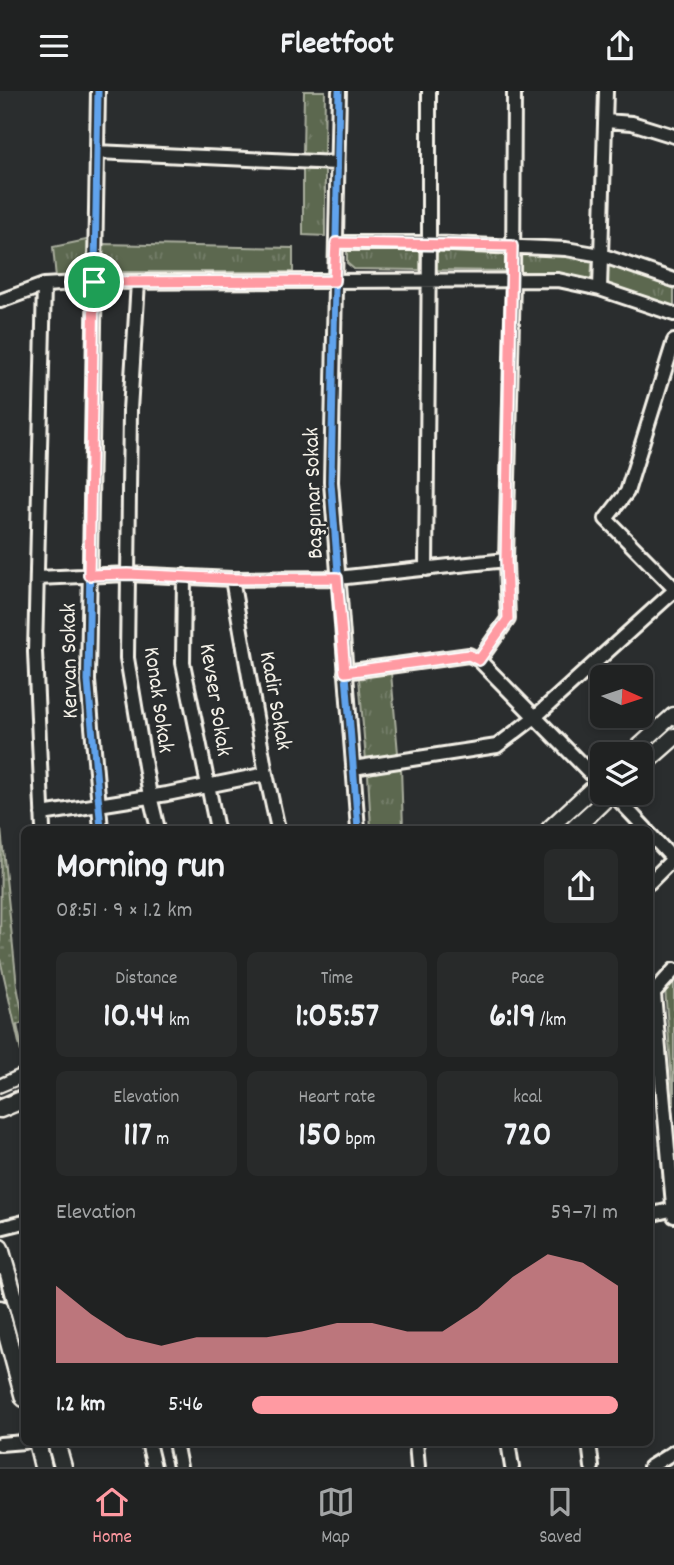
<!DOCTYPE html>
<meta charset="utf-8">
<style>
body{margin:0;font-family:Dekko,sans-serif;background:#282a2a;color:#f1f3f6;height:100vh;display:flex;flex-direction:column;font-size:26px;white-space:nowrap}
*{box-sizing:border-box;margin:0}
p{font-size:23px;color:#a2a4a5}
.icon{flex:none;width:38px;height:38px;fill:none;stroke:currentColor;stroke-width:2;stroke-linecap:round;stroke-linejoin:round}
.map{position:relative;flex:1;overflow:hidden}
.side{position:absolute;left:21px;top:735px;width:632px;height:620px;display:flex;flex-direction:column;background:#202222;border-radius:10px;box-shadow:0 4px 10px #0003,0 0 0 2px #3d3f40}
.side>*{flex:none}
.needle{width:46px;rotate:93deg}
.controls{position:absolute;left:590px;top:574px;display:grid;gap:14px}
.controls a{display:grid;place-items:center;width:63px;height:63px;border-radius:10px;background:#202222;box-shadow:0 4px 10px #0003,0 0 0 2px #3d3f40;font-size:35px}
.pin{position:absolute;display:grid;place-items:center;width:60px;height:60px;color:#fff;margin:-30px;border:4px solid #fff;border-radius:50%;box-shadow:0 2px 7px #0007}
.round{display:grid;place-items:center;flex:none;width:74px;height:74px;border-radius:10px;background:#282a2a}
.headline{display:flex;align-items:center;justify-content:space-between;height:119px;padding:0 35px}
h1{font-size:38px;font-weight:800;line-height:52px}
.stats{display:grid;grid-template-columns:repeat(3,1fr);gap:10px;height:119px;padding:7px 35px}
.stats div{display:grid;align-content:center;border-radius:10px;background:#282a2a;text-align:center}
.stats b{font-size:35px;font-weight:800}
.stats small{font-size:19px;font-weight:400}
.stats p{font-size:19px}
.chart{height:196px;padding:14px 35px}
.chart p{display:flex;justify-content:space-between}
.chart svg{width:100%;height:126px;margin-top:7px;fill:#ff9aa2;opacity:.7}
ul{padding:0 35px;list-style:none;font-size:23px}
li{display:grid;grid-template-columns:112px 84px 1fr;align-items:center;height:52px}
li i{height:18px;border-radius:9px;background:#ff9aa2}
header{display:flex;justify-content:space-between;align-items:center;height:91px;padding:0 35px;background:#202222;font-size:32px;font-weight:800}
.tabs{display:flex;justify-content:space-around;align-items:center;height:98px;border-top:2px solid #3d3f40;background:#202222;font-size:19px;color:#a2a4a5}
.tabs a{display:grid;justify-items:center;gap:4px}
.tabs .selected{color:#ff9aa2}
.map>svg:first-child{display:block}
</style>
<header><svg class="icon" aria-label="menu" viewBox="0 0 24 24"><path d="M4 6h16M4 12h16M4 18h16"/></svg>Fleetfoot<svg class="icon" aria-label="share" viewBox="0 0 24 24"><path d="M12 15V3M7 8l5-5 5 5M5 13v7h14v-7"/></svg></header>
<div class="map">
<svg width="674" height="1376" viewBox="0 0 674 1376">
<defs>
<pattern id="grass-tufts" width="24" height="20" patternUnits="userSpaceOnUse" patternTransform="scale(1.75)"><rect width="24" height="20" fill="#5c6850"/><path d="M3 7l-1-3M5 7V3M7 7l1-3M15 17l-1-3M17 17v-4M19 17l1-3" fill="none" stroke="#747e69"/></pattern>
<pattern id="garden-dots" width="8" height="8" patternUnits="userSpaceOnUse" patternTransform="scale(1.75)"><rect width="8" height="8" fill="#5c6850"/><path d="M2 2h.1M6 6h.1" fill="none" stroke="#747e69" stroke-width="1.8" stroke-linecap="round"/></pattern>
</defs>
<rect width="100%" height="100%" fill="#2a2d2e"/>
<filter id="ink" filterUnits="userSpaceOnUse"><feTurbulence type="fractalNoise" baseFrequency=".0143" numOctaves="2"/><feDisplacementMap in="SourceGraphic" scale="14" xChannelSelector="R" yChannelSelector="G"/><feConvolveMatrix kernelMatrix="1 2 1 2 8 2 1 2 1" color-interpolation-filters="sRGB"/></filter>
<g filter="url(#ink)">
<path fill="url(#grass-tufts)" stroke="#a8ac9c" stroke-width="2" d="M 304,0 L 325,0 L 324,64 L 303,63 Z
M 303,79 L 325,79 L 325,145 L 303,144 Z
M 91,148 L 93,178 L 56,187 L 53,156 Z
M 103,153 L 293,157 L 293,181 L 101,181 Z
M 347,158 L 420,158 L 420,179 L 354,178 L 347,172 Z
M 433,159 L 506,159 L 506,180 L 433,179 Z
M 521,162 L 560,163 L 592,172 L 591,192 L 557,181 L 520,181 Z
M 607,174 L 674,196 L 674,217 L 608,196 Z
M 391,582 L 398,662 L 366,670 L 359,587 Z
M 401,676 L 403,738 L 371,738 L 368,683 Z
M 674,890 L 674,1015 L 665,897 Z"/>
<path fill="url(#garden-dots)" stroke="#a8ac9c" stroke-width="2" d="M 1,738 L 17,895 L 24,931 L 17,934 L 24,966 L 24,974 L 0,868 Z"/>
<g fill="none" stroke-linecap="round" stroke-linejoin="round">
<defs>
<path id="street" d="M 98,0 L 88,590 L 101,738
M 339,0 L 331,391 L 358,738
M 429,0 L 429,152 L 566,158 L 601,164 L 674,189
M 606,30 L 632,32 L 674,45
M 97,61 L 337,72
M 336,152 L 429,152 L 426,478
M 138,191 L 130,319 L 127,567 L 150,705 L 158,738
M 600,198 L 606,0
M 0,210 L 44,194 L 94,191 L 558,189 L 600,198 L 674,223
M 674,250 L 627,401 L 606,428 L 674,497
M 184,485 L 183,572 L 217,738
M 37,487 L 128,483 L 232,488 L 337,487 L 506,469
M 232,488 L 266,683 L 278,738
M 479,569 L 508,528 L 506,469 L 513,189 L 514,0
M 345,581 L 469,564 L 479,569 L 600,692
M 353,677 L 497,655 L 535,626 L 674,500
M 612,702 L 646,738
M 42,723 L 167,703 L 266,683
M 43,738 L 35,561 L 44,194
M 649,742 L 674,769
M 649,792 L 674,767
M 654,903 L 674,1125
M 649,907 L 674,879
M 649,1124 L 674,1118
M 0,1137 L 24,1131
M 148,1351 L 154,1376
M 175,1351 L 180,1376
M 416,1351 L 418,1376
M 508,1351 L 512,1376
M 589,1351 L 592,1376
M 0,1353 L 24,1351
M 650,1376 L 674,1361"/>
<path id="secondary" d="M 632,663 L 674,625
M 640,676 L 674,646
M 550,738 L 602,690
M 574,738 L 611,702
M 0,997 L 24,986
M 0,1018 L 24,1008
M 0,1157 L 24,1241
M 0,1218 L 24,1307
M 37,1351 L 43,1376
M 56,1351 L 63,1376"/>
</defs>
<use href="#street" stroke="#f4f1e8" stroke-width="18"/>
<use href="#secondary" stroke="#f4f1e8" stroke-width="21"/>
<use href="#street" stroke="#2a2d2e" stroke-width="12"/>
<use href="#secondary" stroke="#2a2d2e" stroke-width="16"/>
<path stroke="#f4f1e8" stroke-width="2" d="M 640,665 L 674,634
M 560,738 L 602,700
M 0,1002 L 24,992
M 0,1184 L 24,1272
M 46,1351 L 53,1376"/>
<defs>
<path id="cycleway" d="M 98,0 L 88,590 L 101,738
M 339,0 L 331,391 L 358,738"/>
</defs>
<use href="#cycleway" stroke="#2a2d2e" stroke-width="11"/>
<use href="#cycleway" stroke="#60a3ed" stroke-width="7"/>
</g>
</g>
<g fill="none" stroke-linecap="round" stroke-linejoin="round" filter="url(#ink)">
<defs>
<path id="route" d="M 336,152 L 512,155 L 506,469 L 508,528 L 479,569 L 469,564 L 345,581 L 337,487 L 232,488 L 128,483 L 89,484 L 94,191 L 334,190 Z"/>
</defs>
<use href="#route" stroke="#fff" stroke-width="14"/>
<use href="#route" stroke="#ff9aa2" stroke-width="9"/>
</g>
<g text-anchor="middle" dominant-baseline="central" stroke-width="5" stroke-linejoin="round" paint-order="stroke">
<g font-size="23" fill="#f4f1e8" stroke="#2a2d2e">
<text transform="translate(315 402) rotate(-92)">Başpınar Sokak</text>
<text transform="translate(71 570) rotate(-91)">Kervan Sokak</text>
<text transform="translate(157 609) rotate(82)">Konak Sokak</text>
<text transform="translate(214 609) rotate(81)">Kevser Sokak</text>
<text transform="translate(274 610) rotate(80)">Kadir Sokak</text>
</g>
</g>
</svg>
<div class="controls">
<a><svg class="needle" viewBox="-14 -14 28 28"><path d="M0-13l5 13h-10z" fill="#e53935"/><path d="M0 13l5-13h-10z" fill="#a2a4a5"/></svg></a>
<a><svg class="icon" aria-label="layers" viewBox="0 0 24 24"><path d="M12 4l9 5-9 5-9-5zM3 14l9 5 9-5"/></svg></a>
</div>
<div class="pin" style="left:94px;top:191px;background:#1e9e55"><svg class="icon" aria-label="arrive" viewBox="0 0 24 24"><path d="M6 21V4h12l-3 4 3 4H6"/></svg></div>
<section class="side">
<div class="headline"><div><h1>Morning run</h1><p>08:51 · 9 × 1.2 km</p></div><a class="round"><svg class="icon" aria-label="share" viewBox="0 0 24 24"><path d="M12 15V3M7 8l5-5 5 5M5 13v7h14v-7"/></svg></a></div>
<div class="stats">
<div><p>Distance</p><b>10.44<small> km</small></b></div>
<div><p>Time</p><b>1:05:57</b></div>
<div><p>Pace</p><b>6:19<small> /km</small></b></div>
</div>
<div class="stats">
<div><p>Elevation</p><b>117<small> m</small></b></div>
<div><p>Heart rate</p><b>150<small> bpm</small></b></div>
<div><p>kcal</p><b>720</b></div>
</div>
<div class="chart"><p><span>Elevation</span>59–71 m</p>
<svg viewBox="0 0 160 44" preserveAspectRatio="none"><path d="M0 44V17L10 27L20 35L30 38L40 35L50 35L60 35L70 33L80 30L90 30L100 33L110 33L120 25L130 14L140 6L150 9L160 17V44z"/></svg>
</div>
<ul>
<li><b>1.2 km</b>5:46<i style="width:100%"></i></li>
</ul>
</section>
</div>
<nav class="tabs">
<a class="selected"><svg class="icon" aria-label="home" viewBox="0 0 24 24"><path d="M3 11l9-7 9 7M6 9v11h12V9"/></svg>Home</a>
<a><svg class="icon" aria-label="map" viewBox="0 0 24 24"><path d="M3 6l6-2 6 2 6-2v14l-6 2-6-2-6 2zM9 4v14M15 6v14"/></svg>Map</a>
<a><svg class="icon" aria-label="saved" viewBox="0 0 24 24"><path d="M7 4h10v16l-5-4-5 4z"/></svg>Saved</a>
</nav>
